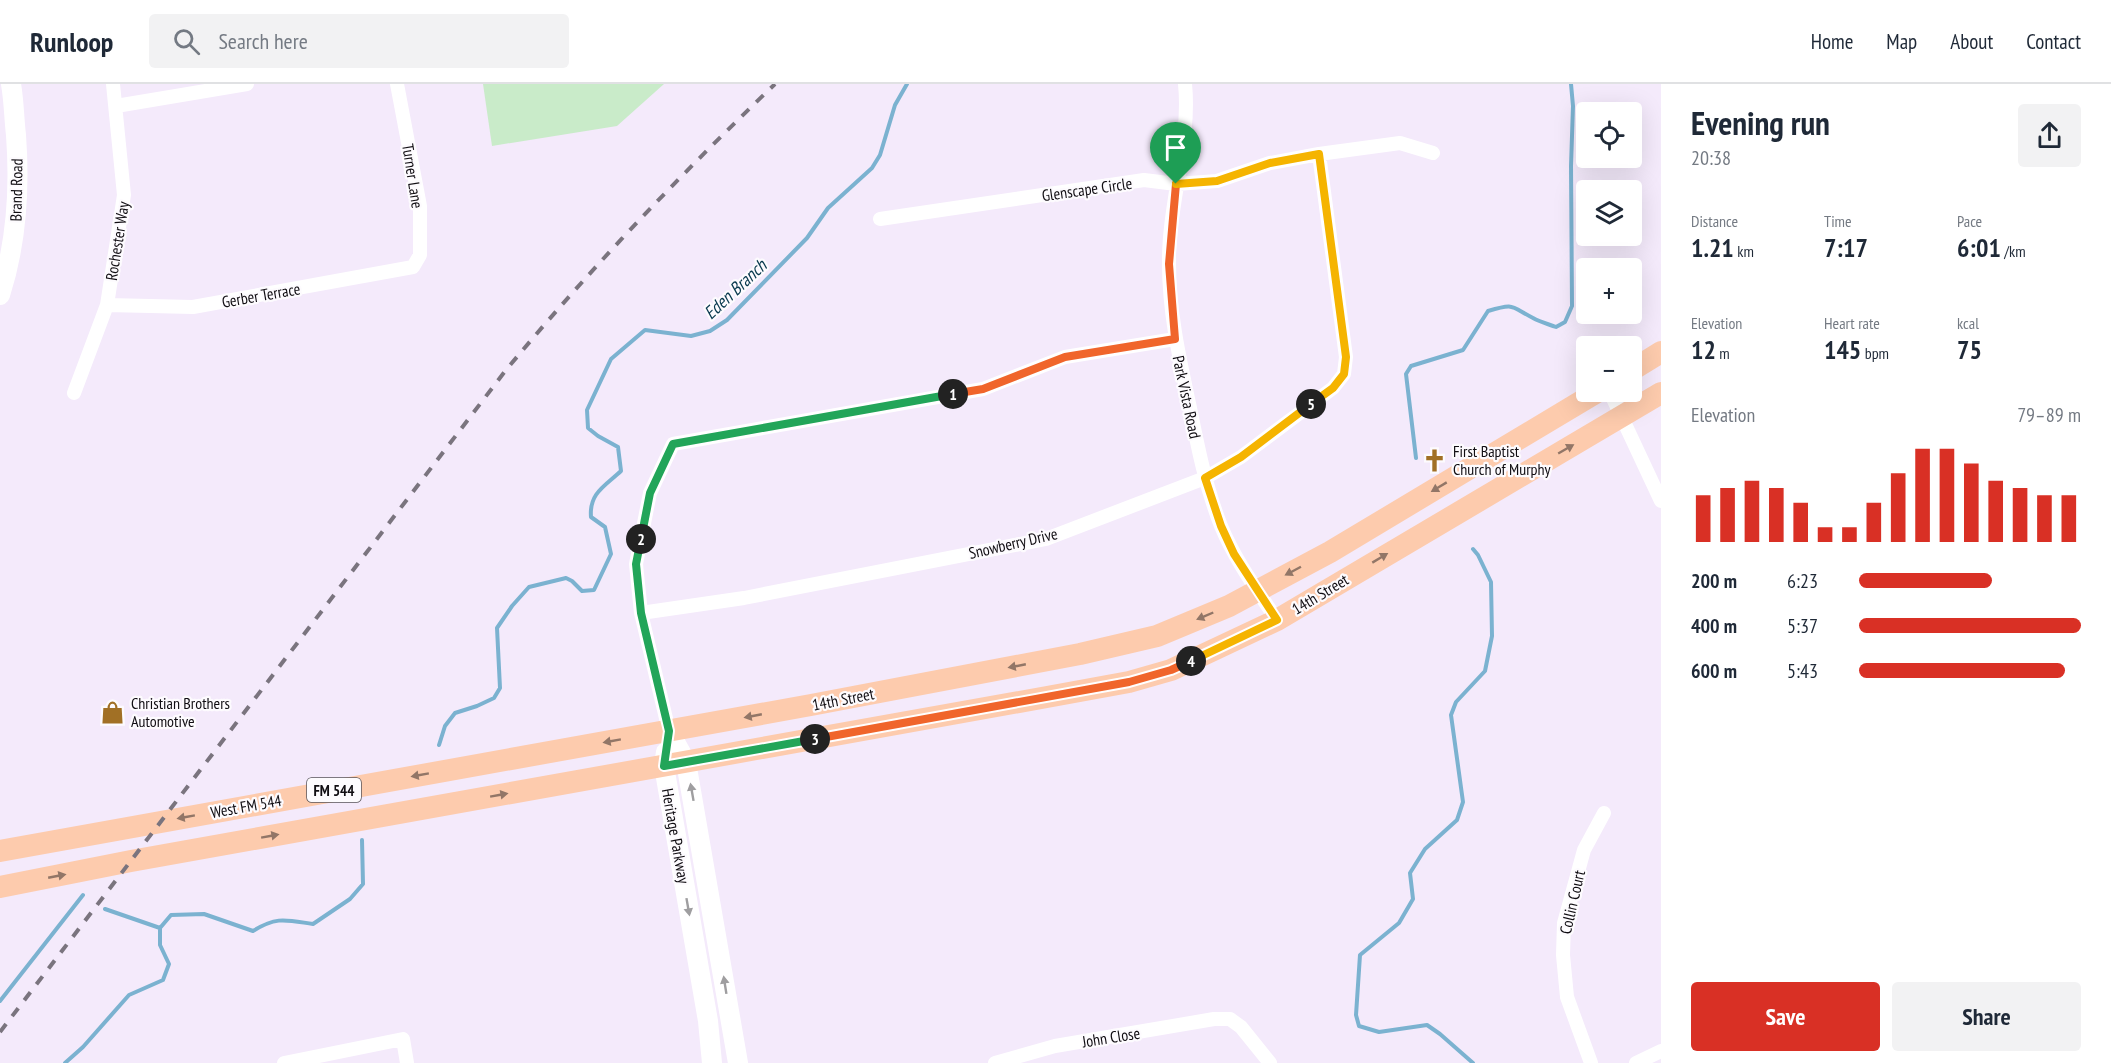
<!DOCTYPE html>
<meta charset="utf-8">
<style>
body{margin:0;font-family:"PT Sans Narrow",sans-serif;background:#f2f2f3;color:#1f2937;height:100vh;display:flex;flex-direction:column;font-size:22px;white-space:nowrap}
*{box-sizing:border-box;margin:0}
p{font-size:20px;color:#747a83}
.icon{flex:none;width:33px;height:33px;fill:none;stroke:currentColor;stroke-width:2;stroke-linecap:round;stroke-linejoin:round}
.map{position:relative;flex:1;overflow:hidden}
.drawer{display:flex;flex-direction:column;background:#fff;width:450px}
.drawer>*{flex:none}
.buttons{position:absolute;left:1576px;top:18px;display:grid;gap:12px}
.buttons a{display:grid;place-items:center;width:66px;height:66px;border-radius:6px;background:#fff;box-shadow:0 6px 24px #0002;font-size:30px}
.pin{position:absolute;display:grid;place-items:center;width:51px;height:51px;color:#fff;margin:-62px -26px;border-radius:50% 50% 50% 0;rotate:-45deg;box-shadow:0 0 6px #0007}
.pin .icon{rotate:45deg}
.km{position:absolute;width:30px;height:30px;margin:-15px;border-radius:50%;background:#222;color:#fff;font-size:16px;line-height:30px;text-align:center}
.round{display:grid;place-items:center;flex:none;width:63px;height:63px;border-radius:6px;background:#f2f2f3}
.summary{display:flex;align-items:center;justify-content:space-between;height:102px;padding:0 30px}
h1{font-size:33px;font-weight:700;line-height:45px}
.stats{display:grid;grid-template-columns:repeat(3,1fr);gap:9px;height:102px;padding:6px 30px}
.stats div{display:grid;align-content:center}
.stats b{font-size:26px;font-weight:700}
.stats small{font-size:16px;font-weight:400}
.stats p{font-size:16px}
.chart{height:168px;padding:12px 30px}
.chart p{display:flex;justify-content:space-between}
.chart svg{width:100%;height:108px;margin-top:6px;stroke:#d93025;stroke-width:6}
.button{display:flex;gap:12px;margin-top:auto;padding:12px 30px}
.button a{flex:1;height:69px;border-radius:6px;background:#d93025;color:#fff;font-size:24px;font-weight:700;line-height:69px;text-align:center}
.button a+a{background:#f2f2f3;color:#1f2937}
ul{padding:0 30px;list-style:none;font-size:20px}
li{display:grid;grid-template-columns:96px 72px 1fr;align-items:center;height:45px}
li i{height:15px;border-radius:8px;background:#d93025}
header{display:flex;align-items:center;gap:36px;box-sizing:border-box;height:84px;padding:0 30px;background:#fff;border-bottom:2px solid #e0e1e3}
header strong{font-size:28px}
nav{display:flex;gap:33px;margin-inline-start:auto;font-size:21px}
.search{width:420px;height:54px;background:#f2f2f3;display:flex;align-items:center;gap:15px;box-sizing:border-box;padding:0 21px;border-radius:6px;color:#747a83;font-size:22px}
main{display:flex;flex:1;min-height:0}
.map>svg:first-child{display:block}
</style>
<header>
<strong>Runloop</strong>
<div class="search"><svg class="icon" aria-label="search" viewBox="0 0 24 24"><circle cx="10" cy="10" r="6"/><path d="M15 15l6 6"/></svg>Search here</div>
<nav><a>Home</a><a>Map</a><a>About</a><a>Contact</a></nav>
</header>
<main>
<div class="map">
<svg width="1661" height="979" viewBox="0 0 1661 979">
<rect width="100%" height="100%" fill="#f4eafb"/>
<path fill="#c9ebc9" d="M 483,0 L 664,0 L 617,42 L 492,62 Z"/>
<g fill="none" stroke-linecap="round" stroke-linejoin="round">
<path stroke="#7bb2d0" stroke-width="4" d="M 1416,374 L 1406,290 L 1411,282 L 1463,266 L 1488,227 C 1515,219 1510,222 1533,234 C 1540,238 1548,240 1556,243 L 1565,238 L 1572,222 L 1571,82 L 1573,22 L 1571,0
M 439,661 L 445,642 L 455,629 L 477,622 L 494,614 L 500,604 L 497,544 L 512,522 L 529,503 L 566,494 L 572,497 L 582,507 L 594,506 L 611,470 L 605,443 L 591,433 C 589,409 605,402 621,387 L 618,363 L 598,352 L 588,344 L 587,326 L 611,275 L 645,246 L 691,252 L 710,247 L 727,236 L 807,154 L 828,124 L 872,84 L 880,71 L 895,21 L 907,0
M 105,825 L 160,844
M 0,917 L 83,811
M 65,979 L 83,963 L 129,911 L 163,896 L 169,880 L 160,861 L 160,844 L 171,831 L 204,830 L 253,847 C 277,832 286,836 313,840 L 350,815 L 363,800 L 362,756
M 1473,979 L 1440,950 L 1427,941 L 1379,948 L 1359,942 L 1356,931 L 1360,871 L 1399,839 L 1413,815 L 1410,789 L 1425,765 L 1457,736 L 1463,718 L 1451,631 L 1456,618 L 1485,587 L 1492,552 L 1491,498 L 1478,471 L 1473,465"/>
<path stroke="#fff" stroke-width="14" d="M 1185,0 C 1191,57 1168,122 1169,180 C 1169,229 1180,277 1190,324 C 1198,364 1206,404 1221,442 C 1235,476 1257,506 1277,536
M 116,22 L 247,0
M 880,135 L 1144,96 L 1176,100 L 1217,97 L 1270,79 L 1319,70 L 1400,59 L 1433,69
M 107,221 L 193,223 L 413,183 L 420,171 L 420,122 L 397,0
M 1610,308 L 1661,417
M 74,309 L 107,221 L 124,111 L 113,0
M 641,529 L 744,514 L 1046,455 L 1205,394 L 1241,373 L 1333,304 L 1344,290 L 1346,273 L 1319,70
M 669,647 L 641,529 L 636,480 L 650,409 L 673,360 L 983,305 L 1065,273 L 1175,255
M 284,979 L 403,955 L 407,979
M 995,979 L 1055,962 L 1214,935 L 1230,935 L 1241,943 L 1270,979
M 1591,979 L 1567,913 L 1563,871 L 1564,839 L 1584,766 L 1604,729
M 1636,979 L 1661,967"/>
<path stroke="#fff" stroke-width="20" d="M 0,211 C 17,158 20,105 16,51 C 14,34 14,17 11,0
M 669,647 L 686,678 L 738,979
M 666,668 L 664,682 L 708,937 L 712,979"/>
<path stroke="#fdcbad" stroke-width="22" d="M 1632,286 L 1661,268
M 0,767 L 811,621 L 1080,570 L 1157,552 L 1229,522 L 1330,468 L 1597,308
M 0,803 L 131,777 L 1047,613 L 1129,598 L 1171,586 L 1277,536 L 1661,309"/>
<path stroke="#7a747e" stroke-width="4" stroke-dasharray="10 10" stroke-linecap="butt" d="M 0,948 L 506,286 C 590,185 680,91 775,0"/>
</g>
<defs><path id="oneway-solid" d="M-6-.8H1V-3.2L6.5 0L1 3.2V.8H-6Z" transform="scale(1.5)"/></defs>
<g fill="#927667">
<use href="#oneway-solid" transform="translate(1566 365) rotate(-30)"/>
<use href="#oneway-solid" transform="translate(1439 403) rotate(149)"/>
<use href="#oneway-solid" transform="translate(1380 474) rotate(-31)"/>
<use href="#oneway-solid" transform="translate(1293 487) rotate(152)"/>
<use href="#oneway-solid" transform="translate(1205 532) rotate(157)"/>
<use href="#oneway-solid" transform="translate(1017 582) rotate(169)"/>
<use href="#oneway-solid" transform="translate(753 632) rotate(169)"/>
<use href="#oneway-solid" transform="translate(612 657) rotate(170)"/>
<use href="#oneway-solid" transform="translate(420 691) rotate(170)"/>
<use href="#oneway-solid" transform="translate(499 711) rotate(-10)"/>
<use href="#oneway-solid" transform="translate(186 733) rotate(170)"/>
<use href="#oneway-solid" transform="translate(270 752) rotate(-10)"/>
<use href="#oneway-solid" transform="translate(57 792) rotate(-11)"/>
</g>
<g fill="#9f9ea0">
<use href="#oneway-solid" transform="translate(692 708) rotate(-100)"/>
<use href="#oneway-solid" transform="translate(688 823) rotate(80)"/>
<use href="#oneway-solid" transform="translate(725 901) rotate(-99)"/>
</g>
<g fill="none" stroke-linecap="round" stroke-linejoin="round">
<defs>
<path id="split-1" d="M 953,310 L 983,305 L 1065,273 L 1175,255 L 1169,180 L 1176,100"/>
<path id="split-2" d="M 641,455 L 650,409 L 673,360 L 953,310"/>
<path id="split-3" d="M 641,455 L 636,480 L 641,529 L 669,647 L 664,682 L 815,655"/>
<path id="split-4" d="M 815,655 L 1129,598 L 1171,586 L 1191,577"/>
<path id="split-5" d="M 1191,577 L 1277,536 L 1234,470 L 1221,442 L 1205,394 L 1241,373 L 1311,320"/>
<path id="split-6" d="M 1176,100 L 1217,97 L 1270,79 L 1319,70 L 1346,273 L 1344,290 L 1333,304 L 1311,320"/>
</defs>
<use href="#split-1" stroke="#fff" stroke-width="12"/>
<use href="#split-2" stroke="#fff" stroke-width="12"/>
<use href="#split-3" stroke="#fff" stroke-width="12"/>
<use href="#split-4" stroke="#fff" stroke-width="12"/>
<use href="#split-5" stroke="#fff" stroke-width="12"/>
<use href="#split-6" stroke="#fff" stroke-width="12"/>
<use href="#split-1" stroke="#f0652b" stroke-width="8"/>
<use href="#split-2" stroke="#22a559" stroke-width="8"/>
<use href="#split-3" stroke="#22a559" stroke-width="8"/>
<use href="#split-4" stroke="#f0652b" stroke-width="8"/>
<use href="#split-5" stroke="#f5b400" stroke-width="8"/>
<use href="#split-6" stroke="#f5b400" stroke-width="8"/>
</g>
<defs>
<symbol id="church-bare" viewBox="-9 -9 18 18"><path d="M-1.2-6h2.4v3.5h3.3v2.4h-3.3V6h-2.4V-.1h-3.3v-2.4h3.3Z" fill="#a17025" stroke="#fdfbfe" stroke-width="2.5" paint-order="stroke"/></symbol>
<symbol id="shop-bare" viewBox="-9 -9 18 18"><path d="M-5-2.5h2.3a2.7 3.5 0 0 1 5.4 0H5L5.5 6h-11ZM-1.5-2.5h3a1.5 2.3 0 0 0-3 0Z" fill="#a17025" stroke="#fdfbfe" stroke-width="2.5" paint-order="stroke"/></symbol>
</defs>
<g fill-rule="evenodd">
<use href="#church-bare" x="1418" y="360" width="33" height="33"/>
<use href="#shop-bare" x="96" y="612" width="33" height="33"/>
</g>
<g text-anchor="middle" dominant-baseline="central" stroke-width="4.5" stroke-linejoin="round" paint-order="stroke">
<rect fill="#fdfbfe" stroke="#575459" stroke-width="1.5" x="307" y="694" width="54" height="24" rx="4.5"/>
<g font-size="15" font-weight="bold" fill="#100d12">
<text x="334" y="706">FM 544</text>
</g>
<g font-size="16" fill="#100d12" stroke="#fdfbfe">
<text transform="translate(413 92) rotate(81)">Turner Lane</text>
<text transform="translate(1087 105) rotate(-8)">Glenscape Circle</text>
<text transform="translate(16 106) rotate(-89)">Brand Road</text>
<text transform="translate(117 157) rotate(-81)">Rochester Way</text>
<text transform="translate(261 211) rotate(-10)">Gerber Terrace</text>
<text transform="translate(1187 313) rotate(78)">Park Vista Road</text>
<text transform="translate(1013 459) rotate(-13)">Snowberry Drive</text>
<text transform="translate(1320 510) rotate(-31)">14th Street</text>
<text transform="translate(843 615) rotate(-11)">14th Street</text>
<text transform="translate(246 722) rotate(-10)">West FM 544</text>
<text transform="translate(676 752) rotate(80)">Heritage Parkway</text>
<text transform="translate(1572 818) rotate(-77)">Collin Court</text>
<text transform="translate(1111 953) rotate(-9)">John Close</text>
</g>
<g font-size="16" fill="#100d12" stroke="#fdfbfe" text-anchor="start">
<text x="1453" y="367">First Baptist<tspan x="1453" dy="18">Church of Murphy</tspan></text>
<text x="131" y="619">Christian Brothers<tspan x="131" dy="18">Automotive</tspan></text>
</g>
<g font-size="18" font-style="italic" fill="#07384d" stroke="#fdfbfe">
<text transform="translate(735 205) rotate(-43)">Eden Branch</text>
</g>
</g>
</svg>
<div class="buttons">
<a><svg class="icon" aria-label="locate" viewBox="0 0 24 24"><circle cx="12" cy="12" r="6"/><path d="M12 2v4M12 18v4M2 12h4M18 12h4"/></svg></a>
<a><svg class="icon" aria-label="layers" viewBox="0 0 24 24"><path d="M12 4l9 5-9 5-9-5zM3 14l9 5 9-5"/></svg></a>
<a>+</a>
<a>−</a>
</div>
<div class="pin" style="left:1176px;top:100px;background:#1e9e55"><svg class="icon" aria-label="arrive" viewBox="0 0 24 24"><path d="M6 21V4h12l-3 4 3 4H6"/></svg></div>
<b class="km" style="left:953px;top:310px">1</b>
<b class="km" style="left:641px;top:455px">2</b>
<b class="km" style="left:815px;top:655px">3</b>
<b class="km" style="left:1191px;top:577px">4</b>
<b class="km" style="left:1311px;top:320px">5</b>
</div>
<section class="drawer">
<div class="summary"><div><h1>Evening run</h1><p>20:38</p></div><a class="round"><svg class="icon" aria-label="share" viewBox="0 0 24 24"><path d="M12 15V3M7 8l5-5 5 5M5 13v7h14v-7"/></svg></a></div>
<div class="stats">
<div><p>Distance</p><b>1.21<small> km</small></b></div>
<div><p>Time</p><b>7:17</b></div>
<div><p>Pace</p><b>6:01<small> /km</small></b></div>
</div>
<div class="stats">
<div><p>Elevation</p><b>12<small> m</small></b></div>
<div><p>Heart rate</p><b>145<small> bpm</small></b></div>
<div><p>kcal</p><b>75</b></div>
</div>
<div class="chart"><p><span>Elevation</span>79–89 m</p>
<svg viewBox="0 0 160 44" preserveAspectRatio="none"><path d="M5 44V25M15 44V22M25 44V19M35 44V22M45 44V28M55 44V38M65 44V38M75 44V28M85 44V16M95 44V6M105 44V6M115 44V12M125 44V19M135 44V22M145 44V25M155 44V25"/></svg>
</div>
<ul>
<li><b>200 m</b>6:23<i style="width:60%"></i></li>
<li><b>400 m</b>5:37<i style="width:100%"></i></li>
<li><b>600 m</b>5:43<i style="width:93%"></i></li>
</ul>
<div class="button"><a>Save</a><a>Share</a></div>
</section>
</main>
